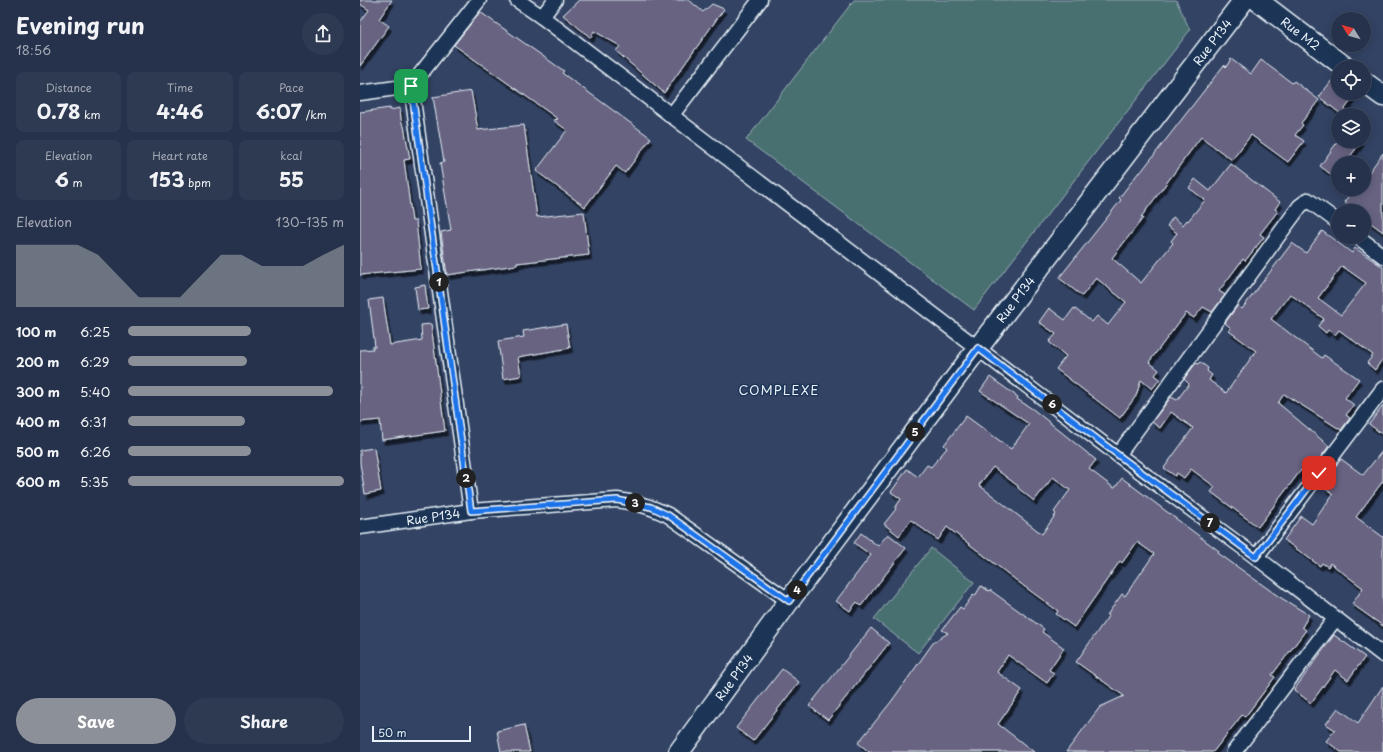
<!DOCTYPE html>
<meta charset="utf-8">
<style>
body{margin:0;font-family:"Playpen Sans",sans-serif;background:#2e3a52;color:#f1f3f6;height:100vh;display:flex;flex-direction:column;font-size:15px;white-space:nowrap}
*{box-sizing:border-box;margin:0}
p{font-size:13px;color:#a4aab5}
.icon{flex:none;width:22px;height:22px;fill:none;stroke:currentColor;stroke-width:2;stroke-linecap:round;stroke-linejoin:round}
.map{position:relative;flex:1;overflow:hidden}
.details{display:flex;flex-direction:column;background:#26324b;width:360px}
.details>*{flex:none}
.needle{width:26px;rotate:307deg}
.tools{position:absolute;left:971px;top:12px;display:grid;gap:8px}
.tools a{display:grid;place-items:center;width:40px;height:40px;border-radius:50%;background:#26324b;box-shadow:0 2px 10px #0003,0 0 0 1px #424d63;font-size:20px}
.scale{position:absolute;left:12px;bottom:10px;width:99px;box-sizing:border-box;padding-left:4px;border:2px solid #e8f1f8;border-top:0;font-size:11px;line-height:14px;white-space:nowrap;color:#e8f1f8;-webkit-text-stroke:3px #1d3557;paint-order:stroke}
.pin{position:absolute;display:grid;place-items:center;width:34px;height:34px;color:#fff;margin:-17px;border-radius:8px;box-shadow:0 2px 6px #0006}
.km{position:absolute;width:20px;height:20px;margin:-10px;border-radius:50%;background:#222;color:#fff;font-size:11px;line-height:20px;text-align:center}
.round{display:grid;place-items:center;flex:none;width:42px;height:42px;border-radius:21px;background:#2e3a52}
.overview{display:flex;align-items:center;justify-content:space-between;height:68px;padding:0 16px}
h1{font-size:22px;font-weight:700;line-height:30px}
.stats{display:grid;grid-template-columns:repeat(3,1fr);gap:6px;height:68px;padding:4px 16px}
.stats div{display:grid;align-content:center;border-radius:8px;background:#2e3a52;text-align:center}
.stats b{font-size:20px;font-weight:700}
.stats small{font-size:11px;font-weight:400}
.stats p{font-size:11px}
.chart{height:112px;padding:8px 16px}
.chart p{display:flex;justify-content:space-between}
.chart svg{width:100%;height:72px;margin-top:4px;fill:#8c9099;opacity:.7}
.action{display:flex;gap:8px;margin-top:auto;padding:8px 16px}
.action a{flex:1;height:46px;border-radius:24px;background:#8c9099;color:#fff;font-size:16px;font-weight:700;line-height:46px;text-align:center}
.action a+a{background:#2e3a52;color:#f1f3f6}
ul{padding:0 16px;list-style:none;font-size:13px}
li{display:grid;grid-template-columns:64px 48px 1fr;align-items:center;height:30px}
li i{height:10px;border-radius:5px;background:#8c9099}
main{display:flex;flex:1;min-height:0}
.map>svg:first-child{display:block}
</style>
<main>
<section class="details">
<div class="overview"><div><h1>Evening run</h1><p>18:56</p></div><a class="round"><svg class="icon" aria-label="share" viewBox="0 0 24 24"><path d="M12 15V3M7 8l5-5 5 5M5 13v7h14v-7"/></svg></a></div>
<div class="stats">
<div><p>Distance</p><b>0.78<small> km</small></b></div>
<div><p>Time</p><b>4:46</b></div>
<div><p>Pace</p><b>6:07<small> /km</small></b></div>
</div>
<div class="stats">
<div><p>Elevation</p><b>6<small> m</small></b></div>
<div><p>Heart rate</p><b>153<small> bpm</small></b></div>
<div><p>kcal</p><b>55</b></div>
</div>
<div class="chart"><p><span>Elevation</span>130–135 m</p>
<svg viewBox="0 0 160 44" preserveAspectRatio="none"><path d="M0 44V6L10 6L20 6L30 6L40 12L50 25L60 38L70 38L80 38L90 25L100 12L110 12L120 19L130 19L140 19L150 12L160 6V44z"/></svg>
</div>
<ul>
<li><b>100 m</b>6:25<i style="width:57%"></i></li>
<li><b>200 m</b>6:29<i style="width:55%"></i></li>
<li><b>300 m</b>5:40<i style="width:95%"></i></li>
<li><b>400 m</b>6:31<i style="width:54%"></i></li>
<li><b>500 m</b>6:26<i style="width:57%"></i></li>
<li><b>600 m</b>5:35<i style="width:100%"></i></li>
</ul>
<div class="action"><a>Save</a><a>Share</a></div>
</section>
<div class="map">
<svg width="1023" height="752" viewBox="0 0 1023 752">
<defs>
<filter id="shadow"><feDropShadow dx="2.5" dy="4.5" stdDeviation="0" flood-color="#0009"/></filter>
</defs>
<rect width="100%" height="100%" fill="#334364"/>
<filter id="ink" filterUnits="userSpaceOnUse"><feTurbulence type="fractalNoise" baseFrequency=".025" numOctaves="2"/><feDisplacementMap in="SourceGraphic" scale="8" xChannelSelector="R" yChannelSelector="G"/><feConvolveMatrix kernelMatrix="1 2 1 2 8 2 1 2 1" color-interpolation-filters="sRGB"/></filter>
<g filter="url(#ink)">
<path fill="#496f71" stroke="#98b0b4" d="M 494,0 L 816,0 L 830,30 L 614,310 L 386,140 Z
M 571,548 L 614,582 L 558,653 L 514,619 Z"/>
<path fill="#676381" stroke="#e8f1f8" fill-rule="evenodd" filter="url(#shadow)" d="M 0,0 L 32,0 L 19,19 L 29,26 L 0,66 L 0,22 L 9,10 L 0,4 Z
M 219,0 L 329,0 L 343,12 L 352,4 L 364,9 L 304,93 L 256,51 L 260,46 L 234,31 L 231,38 L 203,15 Z
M 120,12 L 204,71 L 202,73 L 291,138 L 265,173 L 256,166 L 225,207 L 176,171 L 207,130 L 193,120 L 198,119 L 94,45 Z
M 871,59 L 891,74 L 901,60 L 932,83 L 934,81 L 959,100 L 941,123 L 943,125 L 935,135 L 944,141 L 928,162 L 891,135 L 872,160 L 841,137 L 781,217 L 783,218 L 752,258 L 781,283 L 813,243 L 811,241 L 817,233 L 807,226 L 813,217 L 823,225 L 827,220 L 828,221 L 845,200 L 829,188 L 835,179 L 850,191 L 871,164 L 920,202 L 915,209 L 918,211 L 900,234 L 904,237 L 885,261 L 883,259 L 859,291 L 865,295 L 852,312 L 843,307 L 834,318 L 826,313 L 789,362 L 799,370 L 795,375 L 800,379 L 792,389 L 781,380 L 776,396 L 760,418 L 696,369 L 706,356 L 689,342 L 696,334 L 679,322 L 689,308 L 705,320 L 714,308 L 732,322 L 737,316 L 748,325 L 766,302 L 736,278 L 722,296 L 699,278 L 761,200 L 759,198 L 779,172 L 780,173 L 864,65 L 866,67 Z
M 972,80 L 978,85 L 978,93 L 997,93 L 981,114 L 959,97 Z
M 111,91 L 118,130 L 164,125 L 177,217 L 224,212 L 229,255 L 157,263 L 157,265 L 87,275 L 81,232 L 91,230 L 80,163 L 84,162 L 73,97 Z
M 30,108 L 30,110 L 40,108 L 41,119 L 43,126 L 44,126 L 50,159 L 44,160 L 52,221 L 56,221 L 61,269 L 0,275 L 0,112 Z
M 978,141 L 1002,141 L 985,163 L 978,163 L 978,170 L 973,176 L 960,166 Z
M 1023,153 L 1023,232 L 1004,218 L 1004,211 L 995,211 L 984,202 L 994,189 L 1004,189 L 1004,179 Z
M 962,231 L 992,253 L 995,248 L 1023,267 L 1023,362 L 1021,361 L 1015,370 L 1007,363 L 1013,355 L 979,330 L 975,335 L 968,330 L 966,333 L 958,326 L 964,319 L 930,294 L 911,319 L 962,358 L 964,355 L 999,379 L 985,398 L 994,405 L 986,415 L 990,418 L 981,430 L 924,394 L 918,403 L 969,446 L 949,473 L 947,472 L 946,474 L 941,470 L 898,527 L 851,492 L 855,487 L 831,469 L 824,478 L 817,473 L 815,476 L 804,468 L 833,428 L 811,412 L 800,428 L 792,422 L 811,397 L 817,400 L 829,384 L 824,379 L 836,363 L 838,364 L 840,362 L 848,368 L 847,371 L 852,375 L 849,380 L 866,393 L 896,351 L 869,331 L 871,328 L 865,323 L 878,305 L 882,309 L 932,243 L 946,253 ZM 982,266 L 1006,283 L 981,315 L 958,298 Z
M 65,285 L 68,309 L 58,310 L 55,287 Z
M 23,298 L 30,345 L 62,340 L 61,325 L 71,324 L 85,431 L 22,440 L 20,420 L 0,422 L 0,350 L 13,349 L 12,347 L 15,347 L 9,300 Z
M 206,324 L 210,348 L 158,357 L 161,376 L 143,379 L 138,341 L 164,337 L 163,331 Z
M 630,377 L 658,397 L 657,399 L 674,410 L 736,460 L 729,469 L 754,488 L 755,488 L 762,478 L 859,551 L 858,553 L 918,596 L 949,615 L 942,627 L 946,630 L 912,675 L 915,677 L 885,717 L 882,715 L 853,752 L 706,752 L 740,707 L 764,696 L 716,662 L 749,615 L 747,615 L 762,594 L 765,596 L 794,554 L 777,542 L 762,563 L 760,561 L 714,627 L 696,614 L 698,611 L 665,587 L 587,527 L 578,540 L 551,520 L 539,536 L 524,524 L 536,509 L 535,508 L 541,499 L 531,492 L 547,469 L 558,477 L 567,465 L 571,467 L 587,448 L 584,445 L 606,416 L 651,449 L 669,424 L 620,391 ZM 633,467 L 658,486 L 658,488 L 674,501 L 693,477 L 710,490 L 694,512 L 696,514 L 682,534 L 619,485 Z
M 1023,406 L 1023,435 L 1009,424 Z
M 14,448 L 21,491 L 5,494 L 0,463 L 0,450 Z
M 1023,450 L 1023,481 L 996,517 L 1023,537 L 1023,626 L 992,604 L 1003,588 L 970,563 L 968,567 L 962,563 L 960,566 L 924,540 L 941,516 L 952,524 L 973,494 L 964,488 L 966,486 L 963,483 L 981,459 L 1003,475 Z
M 501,533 L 518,546 L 528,534 L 546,548 L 501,606 L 497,602 L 490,611 L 476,601 L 511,555 L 494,543 Z
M 621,586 L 629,591 L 630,590 L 684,629 L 682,632 L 704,648 L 689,670 L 694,673 L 687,683 L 648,655 L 637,672 L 662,690 L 638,724 L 674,752 L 509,752 L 498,743 L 531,702 L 573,643 L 588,633 L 582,630 L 600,607 L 603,609 L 613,595 L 615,596 Z
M 511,628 L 529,643 L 468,720 L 449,706 Z
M 974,635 L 1005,657 L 988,680 L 975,670 L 951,703 L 934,690 Z
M 422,669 L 439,682 L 393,741 L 376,728 Z
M 1023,686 L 1023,752 L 981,752 L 966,741 L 975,730 L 966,724 L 978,708 L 998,723 Z
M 164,725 L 170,752 L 141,752 L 137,731 Z"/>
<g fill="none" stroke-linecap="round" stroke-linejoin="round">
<defs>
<g id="street">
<path d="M 157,0 L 182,17 L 758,455 L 896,557 L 1023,655"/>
<path d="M 182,17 L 195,0"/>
<path d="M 0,93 L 51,86"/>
<path d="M 311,116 L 400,0"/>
<path d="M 998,237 L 1023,256"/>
<path d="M 758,455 L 940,206 L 948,200 L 978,222"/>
<path d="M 111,511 L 51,86 L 119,0"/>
<path id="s1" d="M 0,527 L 111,511 L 257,500 C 278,503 289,506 308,515 L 429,601"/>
<path d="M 896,557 L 1023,389"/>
<path d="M 874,752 L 975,619"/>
</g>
<g id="secondary">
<path id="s2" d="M 897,0 L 985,67"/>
<path d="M 1004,82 L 1023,96"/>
<path id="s3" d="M 319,752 L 429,601 L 618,348 L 884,0"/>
</g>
</defs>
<use href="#street" stroke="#e8f1f8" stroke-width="17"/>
<use href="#secondary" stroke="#e8f1f8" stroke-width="23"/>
<use href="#street" stroke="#1d3557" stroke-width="14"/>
<use href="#secondary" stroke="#1d3557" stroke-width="20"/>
</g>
</g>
<g fill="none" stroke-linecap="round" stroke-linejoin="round" filter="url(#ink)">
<defs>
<path id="route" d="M 51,86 L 111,511 L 257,500 L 291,507 L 308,515 L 429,601 L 618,348 L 758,455 L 896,557 L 959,473"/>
</defs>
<use href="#route" stroke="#fff" stroke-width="8"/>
<use href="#route" stroke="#1a73e8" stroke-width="5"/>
</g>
<g text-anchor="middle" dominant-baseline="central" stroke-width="3" stroke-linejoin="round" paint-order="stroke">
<g font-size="12" fill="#e8f1f8" stroke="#1d3557">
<text stroke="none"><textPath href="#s2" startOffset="55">Rue M2</textPath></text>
<text stroke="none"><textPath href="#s3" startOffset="888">Rue P134</textPath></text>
<text stroke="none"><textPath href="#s3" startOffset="564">Rue P134</textPath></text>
<text stroke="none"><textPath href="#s1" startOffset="74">Rue P134</textPath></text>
<text stroke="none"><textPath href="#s3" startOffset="93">Rue P134</textPath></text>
</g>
<g font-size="13" letter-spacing="1" fill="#e8f1f8" stroke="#1d3557">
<text x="419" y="389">COMPLEXE</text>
</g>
</g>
</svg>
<div class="tools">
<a><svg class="needle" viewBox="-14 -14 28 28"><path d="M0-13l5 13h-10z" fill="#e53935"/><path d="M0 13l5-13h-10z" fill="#a4aab5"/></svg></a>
<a><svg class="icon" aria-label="locate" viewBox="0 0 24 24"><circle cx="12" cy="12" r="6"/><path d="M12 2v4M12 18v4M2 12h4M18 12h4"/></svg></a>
<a><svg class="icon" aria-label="layers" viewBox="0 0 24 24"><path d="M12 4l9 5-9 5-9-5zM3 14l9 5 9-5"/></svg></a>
<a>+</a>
<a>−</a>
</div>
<div class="scale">50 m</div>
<div class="pin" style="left:51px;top:86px;background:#1e9e55"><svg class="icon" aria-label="arrive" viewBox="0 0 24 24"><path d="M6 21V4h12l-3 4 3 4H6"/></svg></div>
<div class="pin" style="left:959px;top:473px;background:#d93025"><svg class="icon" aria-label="check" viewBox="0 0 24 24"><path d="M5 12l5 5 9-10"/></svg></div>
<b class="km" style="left:79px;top:282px">1</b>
<b class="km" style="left:106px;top:478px">2</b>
<b class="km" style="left:275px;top:503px">3</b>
<b class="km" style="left:437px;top:590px">4</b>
<b class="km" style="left:555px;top:432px">5</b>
<b class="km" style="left:692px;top:404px">6</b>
<b class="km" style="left:850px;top:523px">7</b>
</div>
</main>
